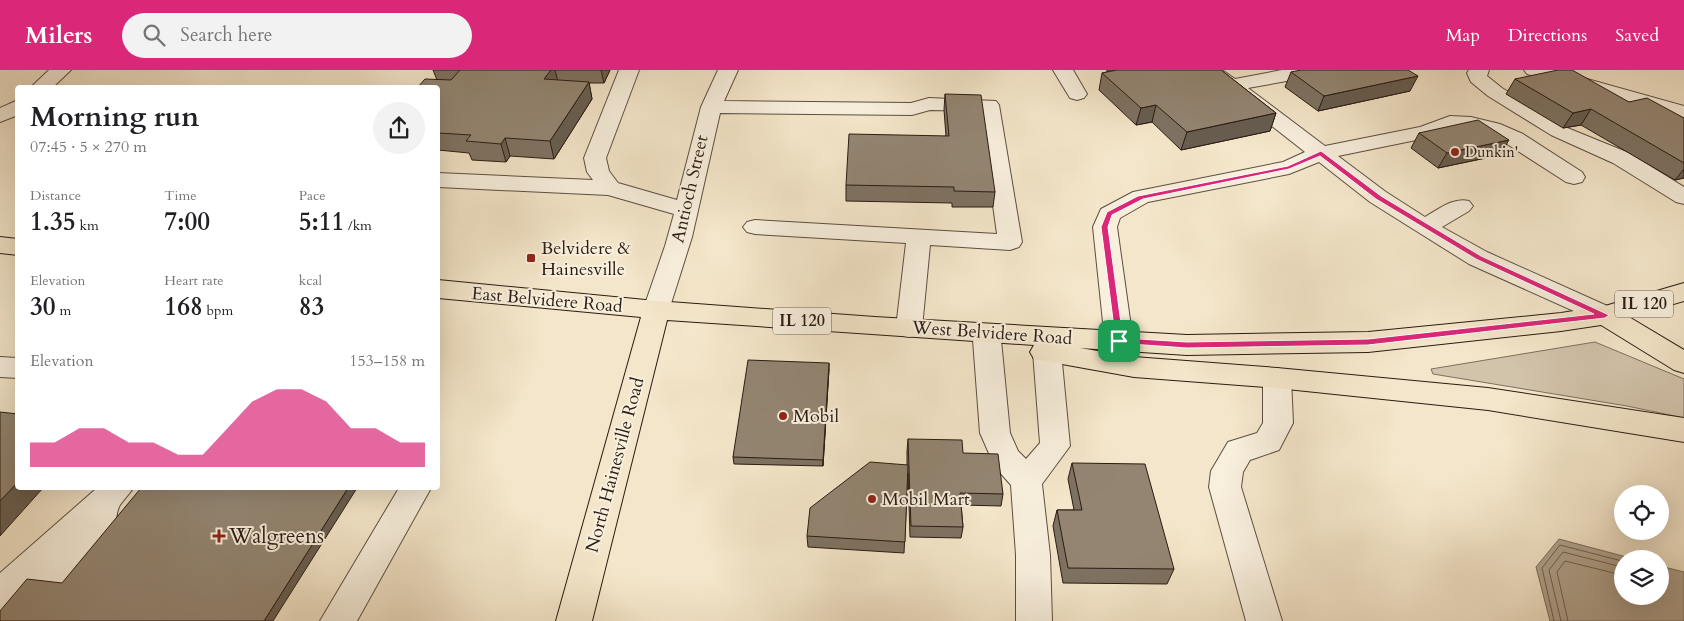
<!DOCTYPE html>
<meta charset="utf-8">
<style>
body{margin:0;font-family:Cardo,serif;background:#f2f2f2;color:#202124;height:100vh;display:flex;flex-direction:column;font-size:19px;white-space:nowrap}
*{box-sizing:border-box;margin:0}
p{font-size:16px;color:#757577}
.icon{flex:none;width:28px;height:28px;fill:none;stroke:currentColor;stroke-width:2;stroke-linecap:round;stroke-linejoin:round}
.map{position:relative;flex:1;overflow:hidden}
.details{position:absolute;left:15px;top:15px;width:425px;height:405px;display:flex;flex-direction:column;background:#fff;border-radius:5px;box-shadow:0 5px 20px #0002}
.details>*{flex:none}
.fabs{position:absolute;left:1614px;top:415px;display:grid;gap:10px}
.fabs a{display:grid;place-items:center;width:55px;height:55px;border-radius:50%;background:#fff;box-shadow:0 5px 20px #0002;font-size:25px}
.pin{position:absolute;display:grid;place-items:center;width:42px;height:42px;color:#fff;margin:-21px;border-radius:10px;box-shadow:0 2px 8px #0006}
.round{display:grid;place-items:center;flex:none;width:52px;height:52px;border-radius:26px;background:#f2f2f2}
.summary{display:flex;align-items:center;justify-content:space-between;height:85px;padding:0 15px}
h1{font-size:28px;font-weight:800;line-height:38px}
.stats{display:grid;grid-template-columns:repeat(3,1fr);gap:8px;height:85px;padding:5px 15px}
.stats div{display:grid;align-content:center}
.stats b{font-size:25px;font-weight:800}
.stats small{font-size:14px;font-weight:400}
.stats p{font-size:14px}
.chart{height:140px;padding:10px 15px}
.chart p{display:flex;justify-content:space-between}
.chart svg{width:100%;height:90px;margin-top:5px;fill:#db2777;opacity:.7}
header{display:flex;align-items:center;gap:30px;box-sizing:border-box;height:70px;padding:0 25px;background:#db2777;color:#fff}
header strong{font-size:24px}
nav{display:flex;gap:28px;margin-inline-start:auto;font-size:18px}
.search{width:350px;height:45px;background:#f2f2f2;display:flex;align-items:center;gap:12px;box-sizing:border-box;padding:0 18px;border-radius:28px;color:#757577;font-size:19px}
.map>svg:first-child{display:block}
</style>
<header>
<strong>Milers</strong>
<div class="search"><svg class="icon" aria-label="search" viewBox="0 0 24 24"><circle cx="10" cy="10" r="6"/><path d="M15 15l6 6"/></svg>Search here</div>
<nav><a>Map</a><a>Directions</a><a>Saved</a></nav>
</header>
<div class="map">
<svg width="1684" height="551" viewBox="0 0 1684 551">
<rect width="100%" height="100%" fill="#f4e6ca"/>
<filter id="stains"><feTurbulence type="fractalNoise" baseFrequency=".004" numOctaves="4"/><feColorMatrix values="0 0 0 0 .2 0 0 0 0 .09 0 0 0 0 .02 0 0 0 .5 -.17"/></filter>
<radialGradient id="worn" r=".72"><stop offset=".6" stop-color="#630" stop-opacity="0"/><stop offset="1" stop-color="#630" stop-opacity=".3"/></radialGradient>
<path fill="#d2c3ab" stroke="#7e6f5f" d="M 1595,272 L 1684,309 L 1684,348 L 1627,336 L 1433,304 L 1431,299 Z"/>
<path fill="#afa18c" stroke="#7a6b5c" d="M 1559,469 L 1634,489 L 1622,489 L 1622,526 L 1660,526 L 1660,496 L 1684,502 L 1684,551 L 1550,551 L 1536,497 Z"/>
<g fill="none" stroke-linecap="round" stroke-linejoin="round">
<path stroke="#6c5e50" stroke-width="1" d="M 1554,551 L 1542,498 L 1560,475 L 1622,491
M 1561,551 L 1549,500 L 1563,482 L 1622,497
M 1568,551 L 1557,502 L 1565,491 L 1622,505"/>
<defs>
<path id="minor" d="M 49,0 L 71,0 L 52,18 L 30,18 Z
M 619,0 L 639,0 L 606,88 L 609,101 L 618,113 L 677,130 L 701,37 L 718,0 L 738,0 L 724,31 L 911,33 L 929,28 L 996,31 L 999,35 L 1022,172 L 1019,177 L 1010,180 L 930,175 L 922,258 L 919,265 L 909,267 L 899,265 L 896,258 L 906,173 L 755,164 L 747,162 L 743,157 L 747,152 L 755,150 L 997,164 L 980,41 L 930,40 L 912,45 L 720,43 L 692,167 L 669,240 L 665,246 L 656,249 L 647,246 L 643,240 L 665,176 L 674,144 L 608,125 L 438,117 L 438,103 L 593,110 L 587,102 L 584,88 Z
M 1053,0 L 1073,0 L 1087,24 L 1084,28 L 1077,30 L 1070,28 Z
M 1199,0 L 1222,0 L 1235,9 L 1282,0 L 1324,0 L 1321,4 L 1314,6 L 1248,18 L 1325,76 L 1420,57 L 1450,46 L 1471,47 L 1500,54 L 1523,64 L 1582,102 L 1585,107 L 1582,112 L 1574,114 L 1566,112 L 1507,74 L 1486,63 L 1471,59 L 1453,58 L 1426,68 L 1338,86 L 1386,122 L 1425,147 C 1439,139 1453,127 1469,131 L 1473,136 L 1469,141 L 1442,157 L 1487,182 L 1614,239 L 1618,245 L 1614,251 L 1605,254 L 1596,251 L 1469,194 L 1370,132 L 1319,92 L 1289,104 L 1148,132 L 1120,148 L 1117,157 L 1133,271 L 1129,278 L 1119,281 L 1109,278 L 1105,271 L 1093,157 L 1101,139 L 1133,122 L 1283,92 L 1305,82 L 1225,19 L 1202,4 Z
M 1469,0 L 1489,0 L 1487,6 L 1502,18 L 1565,57 L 1629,83 L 1684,117 L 1684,134 L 1676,132 L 1613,93 L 1551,65 L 1488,26 L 1471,12 L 1467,3 Z
M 1524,0 L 1555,0 L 1684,36 L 1684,48 L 1527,4 Z
M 18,30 L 18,45 L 0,52 L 0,38 Z
M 987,260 L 997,263 L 1001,270 L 1010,363 L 1018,381 L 1026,389 L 1040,373 L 1033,282 L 1037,275 L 1047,272 L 1057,275 L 1061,282 L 1070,376 L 1042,414 L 1050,485 L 1052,551 L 1016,551 L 1016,485 L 1011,415 L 995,397 L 980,363 L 973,270 L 977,263 Z
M 0,287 L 18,288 L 18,308 L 0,307 Z
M 1277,298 L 1287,301 L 1291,308 L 1293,353 L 1279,380 L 1250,390 L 1243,402 L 1241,417 L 1282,551 L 1246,551 L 1209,417 L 1211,401 L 1228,372 L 1257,363 L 1263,353 L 1263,308 L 1267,301 Z
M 97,418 L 133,418 C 129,425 121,432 119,437 C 114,448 118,459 112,473 L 49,551 L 9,551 L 14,539 L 35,515 L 12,536 L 0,541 L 0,503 Z
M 399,418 L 431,418 L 357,551 L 320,551 Z"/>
<path id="major" d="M 0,167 L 18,169 L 18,185 L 0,183 Z
M 438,210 L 656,231 L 875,247 L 1187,265 L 1368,262 L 1561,243 L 1605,236 L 1684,213 L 1684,231 L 1629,247 L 1684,280 L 1684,303 L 1674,300 L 1601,255 L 1561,261 L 1368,282 L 1187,285 L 1080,278 L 1134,287 L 1277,298 L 1488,318 L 1684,348 L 1684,372 L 1488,340 L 1277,318 L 1134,307 L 1034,289 L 1030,282 L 1034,275 L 667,250 L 592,551 L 556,551 L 641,247 L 438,228 Z"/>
</defs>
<use href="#minor" stroke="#5c4e41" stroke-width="2"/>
<use href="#major" stroke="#2a1b13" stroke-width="2"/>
<use href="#minor" fill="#f8efdd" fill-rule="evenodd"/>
<use href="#major" fill="#f4e6ca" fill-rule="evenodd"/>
</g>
<path fill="#7e7262" stroke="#2a1b13" d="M 433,0 L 610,0 L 604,13 L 589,13 L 592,29 L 554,89 L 510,86 L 506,92 L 472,90 L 469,83 L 438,80 L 438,18 L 437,10 Z
M 1107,0 L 1221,0 L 1276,43 L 1270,61 L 1181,80 L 1152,52 L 1136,55 L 1099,20 L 1102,3 L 1107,2 Z
M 1291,2 L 1410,21 L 1318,41 L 1285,17 Z
M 1515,9 L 1629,32 L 1684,48 L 1684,108 L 1675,110 L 1581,55 L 1563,58 L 1506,24 Z
M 945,24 L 995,122 L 993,137 L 952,137 L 952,133 L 846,131 L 846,115 L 946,66 L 944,40 Z
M 1419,63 L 1500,85 L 1438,98 L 1411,78 Z
M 829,299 L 823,396 L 734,394 L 733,387 Z
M 908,369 L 963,383 L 1003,424 L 1001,436 L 961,435 L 963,457 L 961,468 L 910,467 L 908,403 L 904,483 L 808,477 L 807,466 L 907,395 L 907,381 Z
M 1072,393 L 1174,499 L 1167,514 L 1063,513 L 1053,456 L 1057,440 L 1074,440 L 1068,409 Z"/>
<path fill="#675d50" stroke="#2a1b13" d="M 551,0 L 555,0 L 558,12 L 544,9 Z
M 601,0 L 610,0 L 604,13 Z
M 1418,6 L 1410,21 L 1318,41 L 1324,26 Z
M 589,12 L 592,29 L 554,89 L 550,71 Z
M 1156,35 L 1152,52 L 1136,55 L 1141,38 Z
M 1591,39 L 1581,55 L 1563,58 L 1573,43 Z
M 1276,43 L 1270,61 L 1181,80 L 1187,62 Z
M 505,68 L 510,86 L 506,92 L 501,74 Z
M 1509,70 L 1500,85 L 1438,98 L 1447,83 Z
M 1684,99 L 1684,108 L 1675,110 Z
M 829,293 L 829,299 L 823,396 L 823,390 Z
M 18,412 L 18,418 L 43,418 L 0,466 L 0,431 Z
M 348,418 L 357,418 L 273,551 L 264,551 Z"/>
<path fill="#938572" stroke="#2a1b13" d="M 460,0 L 551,0 L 544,9 L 589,12 L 550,71 L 505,68 L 501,74 L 466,71 L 471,65 L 438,63 L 438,18 L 417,18 L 425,9 L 451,10 Z
M 1117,0 L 1221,0 L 1276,43 L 1187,62 L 1156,35 L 1141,38 L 1102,3 Z
M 1301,0 L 1408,0 L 1418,6 L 1324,26 L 1291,2 Z
M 1558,0 L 1572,0 L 1629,32 L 1647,28 L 1684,48 L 1684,93 L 1591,39 L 1573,43 L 1515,9 Z
M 945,24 L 981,25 L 995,122 L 954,121 L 954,117 L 846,115 L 849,64 L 949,66 Z
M 1478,50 L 1509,70 L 1447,83 L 1419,63 Z
M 748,290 L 829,293 L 823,390 L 733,387 Z
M 0,342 L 18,344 L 18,412 L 0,431 Z
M 908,369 L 962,370 L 963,383 L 998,384 L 1003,424 L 960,423 L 963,457 L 911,456 Z
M 870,392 L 908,395 L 905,472 L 807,466 L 810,438 Z
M 1072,393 L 1145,394 L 1174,499 L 1068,498 L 1057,440 L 1082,440 Z
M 141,418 L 348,418 L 264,551 L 0,551 L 0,541 L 27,509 L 62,513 Z"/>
<path fill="#db2777" stroke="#fff" fill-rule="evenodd" d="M 1321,81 L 1381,126 L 1481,186 L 1609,245 L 1605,248 L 1368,275 L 1187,278 L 1116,273 L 1101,157 L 1107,142 L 1138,126 L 1288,96 ZM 1320,86 L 1376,129 L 1476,189 L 1594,244 L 1368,269 L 1187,272 L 1123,268 L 1108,157 L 1112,145 L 1143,129 L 1289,99 Z"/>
<g fill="#8f2418" stroke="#f8efdd" stroke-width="2">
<circle cx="1455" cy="82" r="5"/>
<rect x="526" y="183" width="10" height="10" rx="2.5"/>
<circle cx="783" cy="346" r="5"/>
<circle cx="872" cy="429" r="5"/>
<path d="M216.5 458.5h5v5h5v5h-5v5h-5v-5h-5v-5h5z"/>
</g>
<g text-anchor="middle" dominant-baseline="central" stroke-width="4" stroke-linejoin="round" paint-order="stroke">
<g font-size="15" fill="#2a1b13" stroke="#f8efdd" text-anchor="start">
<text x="1465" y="82">Dunkin'</text>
</g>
<g fill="#f8efdd" stroke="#685b50" stroke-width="1">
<rect x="1615" y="220.5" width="58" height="27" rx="4"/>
<rect x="773" y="237.5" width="58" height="27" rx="4"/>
</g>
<g font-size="16" font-weight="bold" fill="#2a1b13">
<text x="1644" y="234">IL 120</text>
<text x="802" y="251">IL 120</text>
</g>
<g font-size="18" fill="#2a1b13" stroke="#f8efdd">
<text transform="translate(690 119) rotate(-77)">Antioch Street</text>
<text transform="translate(547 230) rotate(5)">East Belvidere Road</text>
<text transform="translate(992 263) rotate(4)">West Belvidere Road</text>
<text transform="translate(615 395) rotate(-75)">North Hainesville Road</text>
</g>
<g font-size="18" fill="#2a1b13" stroke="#f8efdd" text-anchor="start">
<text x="541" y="178">Belvidere &amp;<tspan x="541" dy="21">Hainesville</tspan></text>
<text x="793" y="346">Mobil</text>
<text x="882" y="429">Mobil Mart</text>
</g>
<g font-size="21" fill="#2a1b13" stroke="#f8efdd" text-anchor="start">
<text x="229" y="466">Walgreens</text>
</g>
</g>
<rect width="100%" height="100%" filter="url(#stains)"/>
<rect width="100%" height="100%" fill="url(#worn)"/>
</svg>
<div class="fabs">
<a><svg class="icon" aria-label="locate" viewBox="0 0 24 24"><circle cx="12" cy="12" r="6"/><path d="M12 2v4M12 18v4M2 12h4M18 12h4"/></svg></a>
<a><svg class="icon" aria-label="layers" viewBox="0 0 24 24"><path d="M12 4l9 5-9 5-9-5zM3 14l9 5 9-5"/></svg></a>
</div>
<div class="pin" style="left:1119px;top:271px;background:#1e9e55"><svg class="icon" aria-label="arrive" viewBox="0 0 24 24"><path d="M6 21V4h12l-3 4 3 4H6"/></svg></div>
<section class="details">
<div class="summary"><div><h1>Morning run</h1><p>07:45 · 5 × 270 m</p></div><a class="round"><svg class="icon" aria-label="share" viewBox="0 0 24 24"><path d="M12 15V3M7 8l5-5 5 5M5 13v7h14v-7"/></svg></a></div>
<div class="stats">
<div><p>Distance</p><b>1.35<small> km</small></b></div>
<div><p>Time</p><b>7:00</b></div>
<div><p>Pace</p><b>5:11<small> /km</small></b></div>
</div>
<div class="stats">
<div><p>Elevation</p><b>30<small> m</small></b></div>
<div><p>Heart rate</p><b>168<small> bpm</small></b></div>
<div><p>kcal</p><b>83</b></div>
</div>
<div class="chart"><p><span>Elevation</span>153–158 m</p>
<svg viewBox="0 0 160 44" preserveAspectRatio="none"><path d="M0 44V32L10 32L20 25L30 25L40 32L50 32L60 38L70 38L80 25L90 12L100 6L110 6L120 12L130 25L140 25L150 32L160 32V44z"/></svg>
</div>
</section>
</div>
